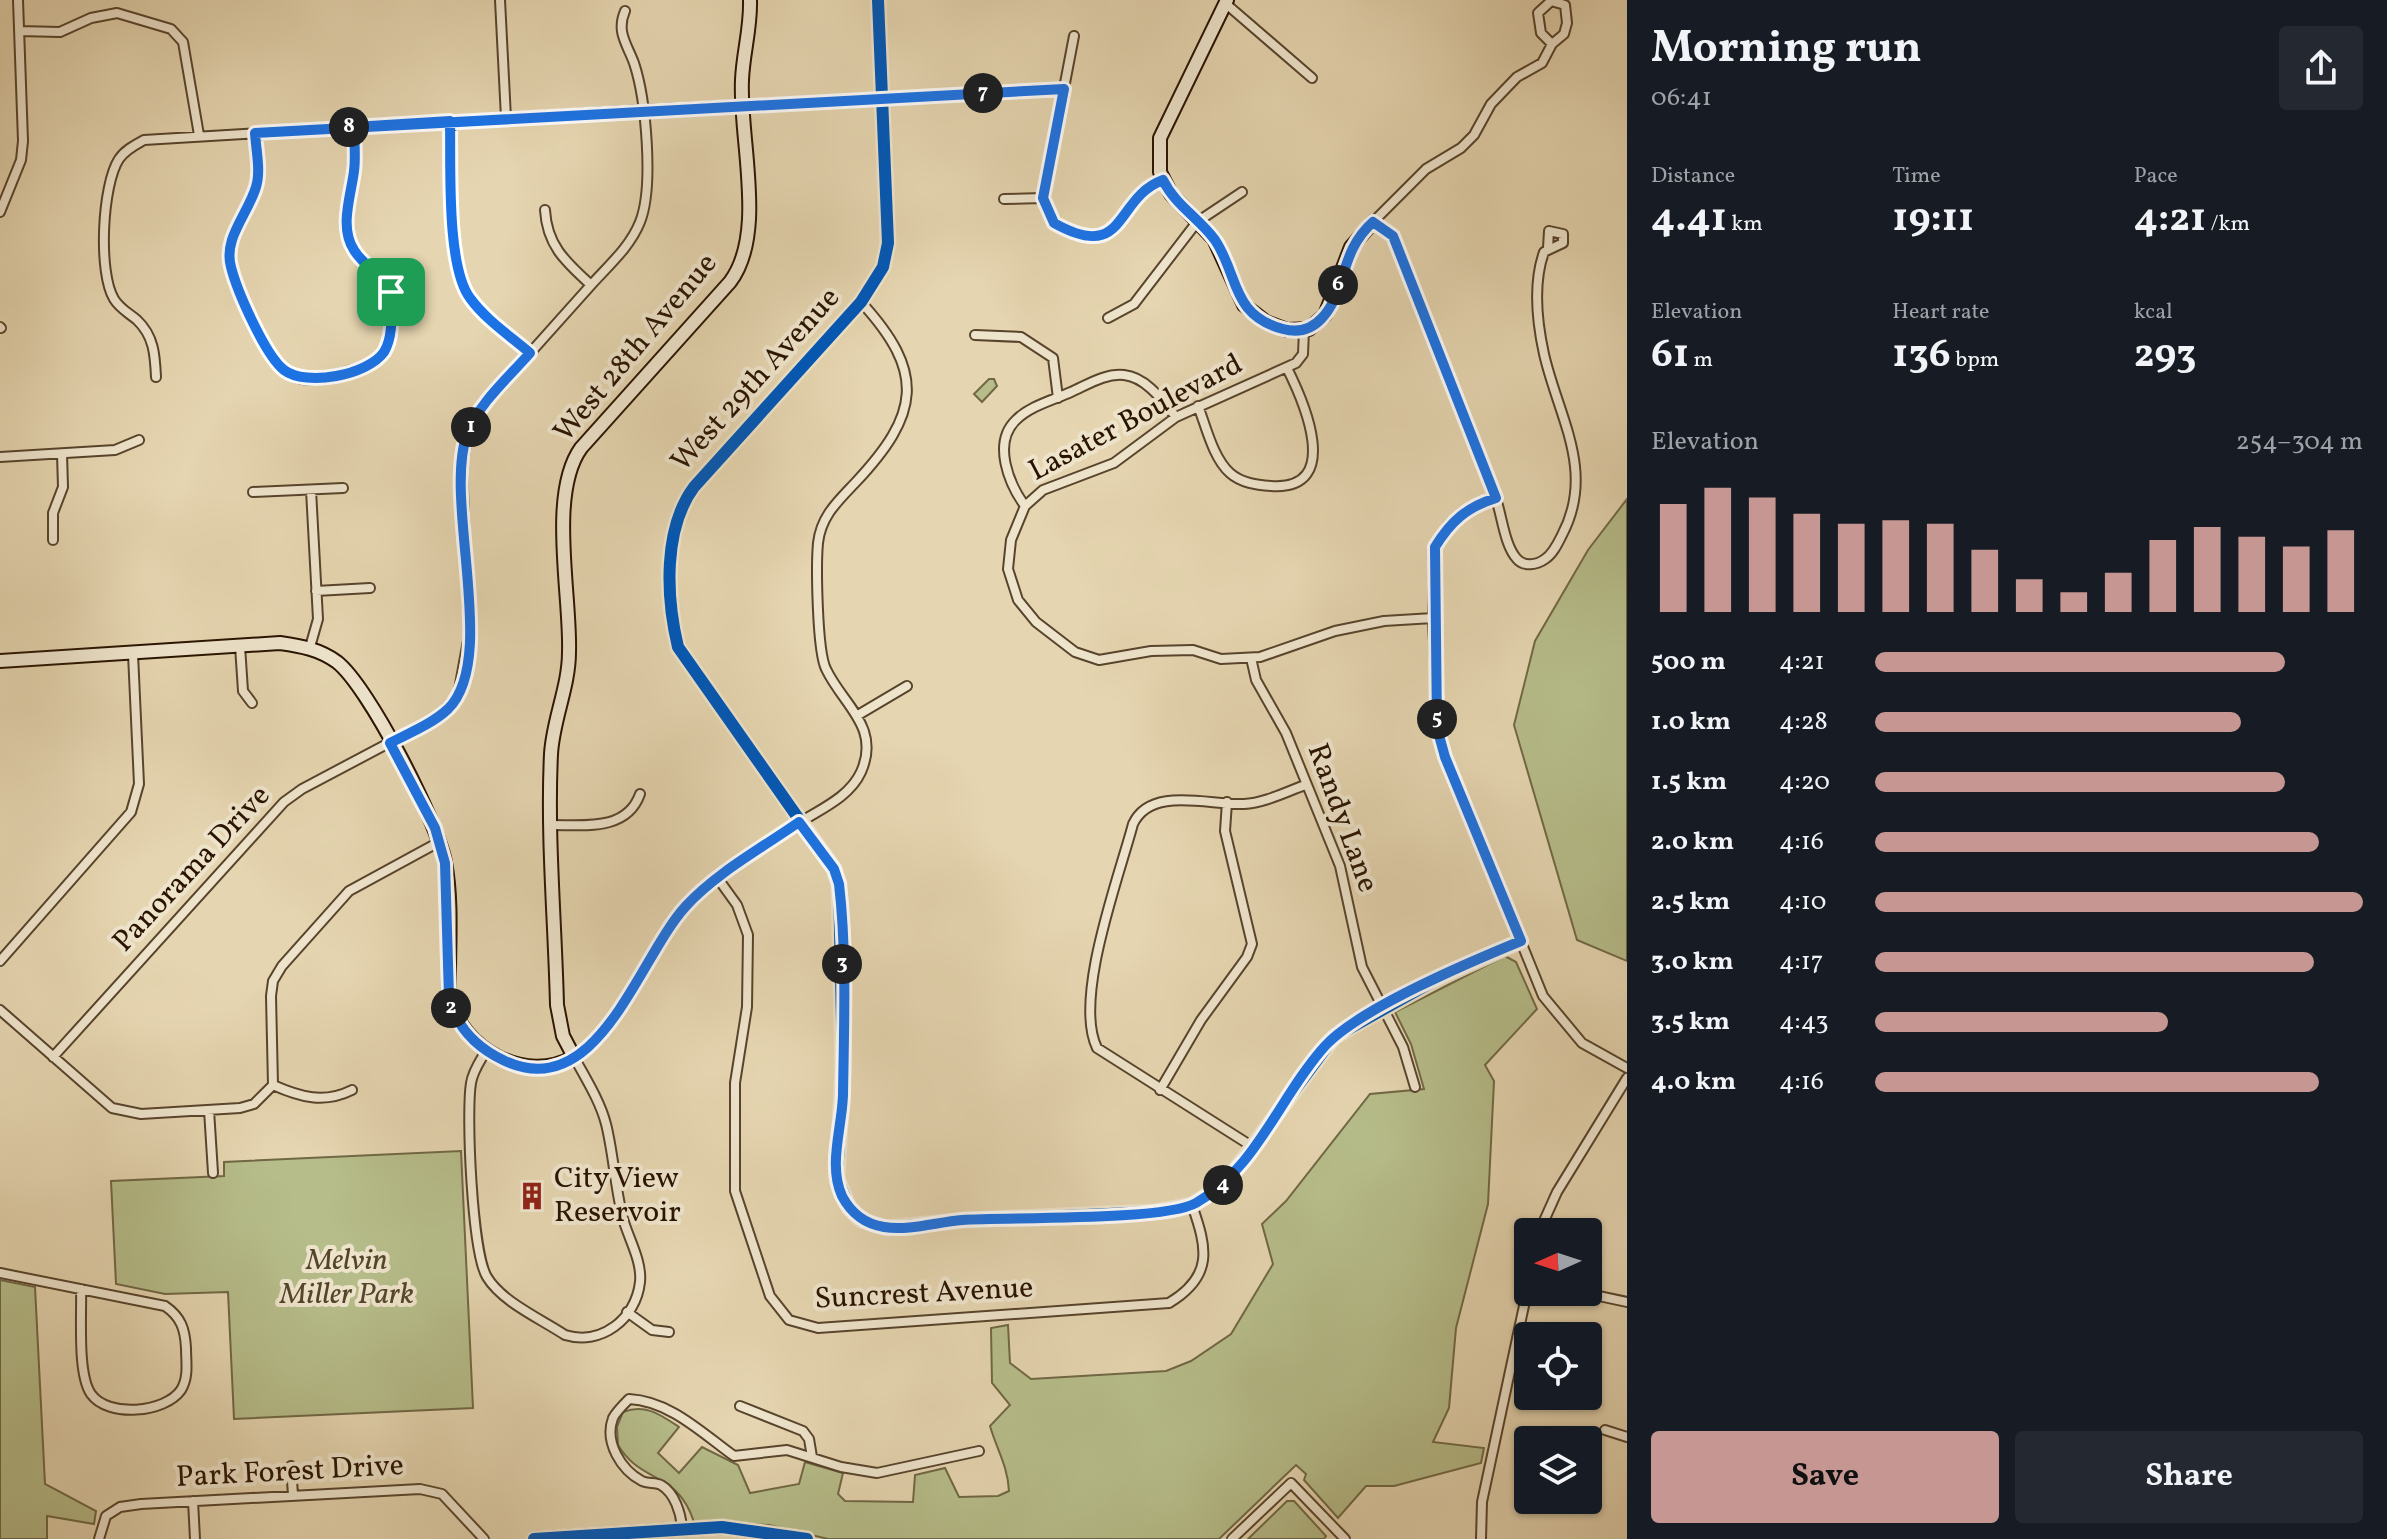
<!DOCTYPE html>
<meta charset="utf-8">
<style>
body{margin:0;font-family:Vollkorn,serif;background:#242831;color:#f1f3f6;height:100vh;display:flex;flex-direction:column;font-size:30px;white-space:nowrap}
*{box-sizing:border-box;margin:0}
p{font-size:26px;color:#9ea1a6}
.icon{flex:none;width:44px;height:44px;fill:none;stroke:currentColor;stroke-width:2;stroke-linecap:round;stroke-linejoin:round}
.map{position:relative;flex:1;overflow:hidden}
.panel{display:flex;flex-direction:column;background:#171b24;width:760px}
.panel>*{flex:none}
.needle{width:52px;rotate:267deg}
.fabs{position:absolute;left:1514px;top:1218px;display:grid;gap:16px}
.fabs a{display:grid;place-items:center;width:88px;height:88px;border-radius:8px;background:#171b24;box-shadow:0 2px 6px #0004;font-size:40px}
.pin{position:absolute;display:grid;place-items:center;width:68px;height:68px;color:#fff;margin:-34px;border-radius:16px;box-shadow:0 4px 12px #0006}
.km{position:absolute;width:40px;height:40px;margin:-20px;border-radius:50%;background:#222;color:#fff;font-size:22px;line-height:40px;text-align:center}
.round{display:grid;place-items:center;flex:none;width:84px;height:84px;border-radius:8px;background:#242831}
.headline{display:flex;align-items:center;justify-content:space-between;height:136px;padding:0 24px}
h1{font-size:44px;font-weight:700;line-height:60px}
.stats{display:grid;grid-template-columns:repeat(3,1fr);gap:12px;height:136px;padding:8px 24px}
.stats div{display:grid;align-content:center}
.stats b{font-size:40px;font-weight:700}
.stats small{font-size:22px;font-weight:400}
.stats p{font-size:22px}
.chart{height:224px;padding:16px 24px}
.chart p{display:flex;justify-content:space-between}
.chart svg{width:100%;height:144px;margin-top:8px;stroke:#c59692;stroke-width:6}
.cta{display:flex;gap:16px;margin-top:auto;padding:16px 24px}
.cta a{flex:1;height:92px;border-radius:8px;background:#c59692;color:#111;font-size:32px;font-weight:700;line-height:92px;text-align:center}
.cta a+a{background:#242831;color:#f1f3f6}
ul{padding:0 24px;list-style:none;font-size:26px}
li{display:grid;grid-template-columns:128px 96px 1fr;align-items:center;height:60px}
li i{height:20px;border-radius:10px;background:#c59692}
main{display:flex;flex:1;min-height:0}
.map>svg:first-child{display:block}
</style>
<main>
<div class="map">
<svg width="1627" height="1539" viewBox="0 0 1627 1539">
<rect width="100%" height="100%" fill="#e5d5b0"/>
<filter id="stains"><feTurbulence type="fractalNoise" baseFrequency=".0025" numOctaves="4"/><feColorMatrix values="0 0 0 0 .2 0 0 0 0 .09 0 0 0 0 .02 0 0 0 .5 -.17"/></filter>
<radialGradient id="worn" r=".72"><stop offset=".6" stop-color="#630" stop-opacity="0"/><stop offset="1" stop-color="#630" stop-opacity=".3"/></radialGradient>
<path fill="#b6bd8a" stroke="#706845" stroke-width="2" d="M 989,379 L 994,379 L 997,386 L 982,402 L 974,394 Z
M 1627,499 L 1627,961 L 1577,940 L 1514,725 L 1535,641 L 1588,550 Z
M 1505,956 L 1516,962 L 1537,1009 L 1485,1065 L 1494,1081 L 1488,1204 L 1456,1328 L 1449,1408 L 1433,1442 L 1484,1448 L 1481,1463 L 1394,1486 L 1366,1486 L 1338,1518 L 1304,1480 L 1306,1474 L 1296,1465 L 1219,1539 L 828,1539 L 769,1525 L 694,1522 C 677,1470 642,1485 618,1445 L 617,1427 L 623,1412 C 645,1403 661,1415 679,1427 L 658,1453 L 679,1473 L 702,1447 L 738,1465 L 750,1493 L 799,1484 L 805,1462 L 843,1473 L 838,1494 L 845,1501 L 913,1502 L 915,1475 L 945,1468 L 959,1497 L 998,1496 L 1009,1491 C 1008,1467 997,1450 990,1426 L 1010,1405 L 992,1383 L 991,1328 L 1008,1325 L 1010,1363 L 1031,1379 L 1166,1371 L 1191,1361 L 1231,1334 L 1273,1264 L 1262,1224 L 1286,1201 L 1370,1094 L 1424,1089 L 1411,1044 L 1395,1012 Z
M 461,1151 L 473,1408 L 234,1419 L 228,1292 L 165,1294 L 116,1284 L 111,1181 L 224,1176 L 224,1162 Z
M 0,1280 L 35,1287 L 45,1484 L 96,1511 L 94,1524 L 47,1516 L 47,1539 L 0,1539 Z
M 1287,1501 L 1294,1501 L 1326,1536 L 1324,1539 L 1248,1539 Z"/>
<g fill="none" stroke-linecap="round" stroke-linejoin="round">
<defs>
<path id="street" d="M 500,0 L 506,118
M 878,0 L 888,243 L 883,267 L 861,302 L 694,487 C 663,529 666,597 678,647 L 834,869 L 839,884 L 843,1068 L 837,1178 L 849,1208 L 861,1220 L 887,1228 L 967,1220 L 1154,1212 L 1192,1205 L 1225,1184 L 1334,1037 L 1439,978 L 1521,941
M 1225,3 L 1312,78
M 19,31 L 60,32 L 91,18 L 117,13 L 171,29 L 183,42 L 199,135
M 1074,36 L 1043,198 C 1047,215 1052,224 1069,230 C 1127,252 1120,196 1163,180
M 450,121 C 451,164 446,266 470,298 C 485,319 510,336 530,353
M 255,133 C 256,150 261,171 256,187 C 248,214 223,238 231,267 C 237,292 270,365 293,376 C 312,385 333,375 352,370 C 370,365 387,356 390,335 C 402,262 357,279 348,236 C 343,215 352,191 354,170 C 356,156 354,141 354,127
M 1004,199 L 1043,198
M 0,212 L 21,160 L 23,141 L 18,0
M 1548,248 L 1549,231 L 1563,234 L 1563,243 L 1544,252 C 1533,283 1537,322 1544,354 C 1558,416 1596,471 1562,535 C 1558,543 1553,554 1545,559 C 1537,565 1524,567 1517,559 C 1504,545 1502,514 1495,496 C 1464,409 1427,323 1393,236 L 1373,222 L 1426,169 L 1461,148 L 1474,135 L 1491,104 L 1517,77 L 1542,63 L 1552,44 L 1564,34 L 1567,23 L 1565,5 L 1551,1 L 1538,13 L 1541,33 L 1552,44
M 591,285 C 609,265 630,247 640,222 C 654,187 646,99 634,63 C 627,44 616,32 625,11
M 1108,318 L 1134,304 L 1197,222 L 1242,192
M 0,327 L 1,328
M 1304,330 L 1303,354 L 1296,363 L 1176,417 L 1114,463 L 1043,490 L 1025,506 L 1011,540 L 1008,569 L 1018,600 L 1036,622 L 1075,652 L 1099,660 L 1151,651 L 1193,650 L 1221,659 L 1260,657 L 1335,631 L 1384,621 L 1433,618
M 975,335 L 1021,337 L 1053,358 L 1058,398
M 156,377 C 155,355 154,336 137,320 C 129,313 120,309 114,299 C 98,273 102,185 119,159 C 125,150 135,145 144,140 L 643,110 L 1064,89
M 1198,406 C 1206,426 1213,458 1230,473 C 1241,483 1257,485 1271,486 C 1344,491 1303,400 1287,368
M 0,457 L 115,450 L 139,440
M 253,492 L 343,488
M 1496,498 L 1462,513 L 1448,526 L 1435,547 L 1433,622 L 1439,740 L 1543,996 L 1582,1043 L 1627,1068
M 1025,506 C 1009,484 992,443 1016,420 C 1030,406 1053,400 1071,392 C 1087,385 1105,373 1124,375 C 1146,377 1163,401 1176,417
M 53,540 L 53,513 L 63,487 L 62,454
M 316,591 L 370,588
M 240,646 L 243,691 L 252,703
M 310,647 L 318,619 L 311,490
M 1251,658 L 1256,680 L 1286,733 L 1340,866 L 1362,967 L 1403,1047 L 1415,1087
M 858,715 L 907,686
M 552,825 C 585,825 627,831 640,794
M 719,880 L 737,905 L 748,935 L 747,1007 L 735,1083 L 735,1191 L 770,1296 L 789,1320 L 818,1328 L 1169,1303 C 1214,1276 1207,1248 1192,1205
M 0,961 L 131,812 L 139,784 L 133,654
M 0,1010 L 112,1108 L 141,1114 L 240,1108 L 254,1104 L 273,1085
M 487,1049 C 481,1060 473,1070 471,1083 C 466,1113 472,1253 487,1277 C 502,1302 541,1319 565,1335 C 601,1346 636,1319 640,1282 C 642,1262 630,1241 624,1222 C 615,1190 614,1156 606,1124 C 600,1101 586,1079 574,1057 C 617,1038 651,944 684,907 C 711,878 767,843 802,821 C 823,808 850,796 861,772 C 881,727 843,705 826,669 C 817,651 816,565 818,543 C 821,516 838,501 855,483 C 920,414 926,373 861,302
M 53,1057 L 284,802 L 302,789 L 438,717 L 458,695 L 469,635 L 462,467 L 468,434 L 481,408 L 591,285 C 566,262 547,246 545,210
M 352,1090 C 324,1104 300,1097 273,1085 L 271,996 L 273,981 L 282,966 L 349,891 L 439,842
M 1160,1090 L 1201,1020 L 1247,957 L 1252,944 L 1225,831 L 1227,802
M 209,1110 L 213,1173
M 1253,1147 L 1097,1048 C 1073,999 1119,877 1133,824 C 1151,785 1211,806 1244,804 C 1264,803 1286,792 1305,785
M 1539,1232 L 1557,1192 L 1627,1078
M 0,1273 L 165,1306 C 181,1317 185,1329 186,1348 C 186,1362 189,1377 181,1390 C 165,1413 108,1418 91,1394 C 77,1374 82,1315 81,1289
M 1580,1292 L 1627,1302
M 627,1312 L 652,1330 L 669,1332
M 740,1406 L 803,1431 L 809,1439 L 812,1457
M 1605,1430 L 1627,1437
M 291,1466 L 293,1495
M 193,1501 L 195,1539
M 682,1528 C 681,1514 675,1493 661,1485 C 655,1482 648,1484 642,1481 C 621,1470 604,1442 613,1418 C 616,1412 624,1404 629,1399 C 670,1401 702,1433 734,1456 L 787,1450 L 841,1467 L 877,1473 L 979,1451
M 99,1539 L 106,1516 L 120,1507 L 141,1504 L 420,1489 L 442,1494 L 484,1539
M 1232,1539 L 1291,1483 L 1345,1539
M 1481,1539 L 1482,1502 L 1528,1287"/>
<path id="secondary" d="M 1227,0 L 1160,138 L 1160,172 L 1171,194 L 1214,239 L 1244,305 L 1266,322 L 1287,330 L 1309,329 L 1325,315 L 1351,247 L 1373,222
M 0,661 L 280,643 C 301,646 319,649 337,662 C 369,687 437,821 445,862 C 453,904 448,954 449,997 C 462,1049 525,1085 574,1057 L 563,1036 L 557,1005 C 555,922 547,837 551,754 C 553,719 569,687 569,652 C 571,595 548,494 581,448 L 730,282 C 767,233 739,139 742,80 C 743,53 751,28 750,0
M 534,1539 L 722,1527 L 807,1539"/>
</defs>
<use href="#street" stroke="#58442c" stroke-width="12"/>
<use href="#secondary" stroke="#291300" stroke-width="16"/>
<use href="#street" stroke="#eee4cc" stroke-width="8"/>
<use href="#secondary" stroke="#eee4cc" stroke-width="12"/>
<defs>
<path id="cycleway" d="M 878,0 L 888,243 L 883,267 L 861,302 L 694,487 C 663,529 666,597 678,647 L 834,869 L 839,884 L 843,1068 L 837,1178 L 849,1208 L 861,1220 L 887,1228 L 967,1220 L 1154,1212 L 1192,1205 L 1225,1184 L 1334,1037 L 1439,978 L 1521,941
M 534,1539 L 722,1527 L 807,1539"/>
</defs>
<use href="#cycleway" stroke="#eee4cc" stroke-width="17"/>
<use href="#cycleway" stroke="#0057b8" stroke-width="12"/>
</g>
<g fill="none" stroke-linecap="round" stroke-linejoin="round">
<defs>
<path id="route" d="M 391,292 C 382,273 364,267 354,250 C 339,227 351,196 354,171 C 356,157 354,141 354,127 L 450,121 C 451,164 446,266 470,298 C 485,319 510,336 530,353 C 508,378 479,403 467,434 C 443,502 499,659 448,709 C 432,724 409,733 390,743 L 435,828 L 445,863 L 449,997 C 456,1026 476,1047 503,1060 C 598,1106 638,958 686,906 C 716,873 762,848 799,822 L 834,869 L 839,884 C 847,952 844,1026 843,1095 C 842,1128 828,1165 842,1196 C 851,1213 865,1224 884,1227 C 909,1231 937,1222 962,1220 C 1008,1217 1164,1221 1196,1203 C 1256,1169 1280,1096 1325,1046 C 1359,1009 1472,961 1521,941 L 1445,757 L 1437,728 L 1435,547 C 1451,521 1467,507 1496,498 L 1393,236 L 1373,222 C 1339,252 1347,291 1322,318 C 1311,330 1298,333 1283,329 C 1231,315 1239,276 1215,240 C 1199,218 1175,205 1163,180 C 1114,198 1127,264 1054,223 L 1043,198 L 1064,89 L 255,133 C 256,150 261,171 256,187 C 248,214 223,238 231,267 C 237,291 265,355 284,370 C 306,387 368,375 384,352 C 394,336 391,311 391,292"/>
</defs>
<use href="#route" stroke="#fff" stroke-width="16"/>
<use href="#route" stroke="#1a73e8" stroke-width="10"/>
</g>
<defs>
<symbol id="building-bare" viewBox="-9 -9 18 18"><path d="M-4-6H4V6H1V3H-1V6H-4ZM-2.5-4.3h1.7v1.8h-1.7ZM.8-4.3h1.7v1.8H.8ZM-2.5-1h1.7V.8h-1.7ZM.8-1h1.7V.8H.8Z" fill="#8f2418" stroke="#eee4cc" stroke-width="2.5" paint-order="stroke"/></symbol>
</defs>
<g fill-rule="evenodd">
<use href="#building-bare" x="512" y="1176" width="40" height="40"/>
</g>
<g text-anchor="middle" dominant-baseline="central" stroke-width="8" stroke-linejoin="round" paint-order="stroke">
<g font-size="30" fill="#291300" stroke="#eee4cc">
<text transform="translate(636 348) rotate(-50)">West 28th Avenue</text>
<text transform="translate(756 380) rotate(-48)">West 29th Avenue</text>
<text transform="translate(1136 418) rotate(-28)">Lasater Boulevard</text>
<text transform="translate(1342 818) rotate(70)">Randy Lane</text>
<text transform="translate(192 869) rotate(-47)">Panorama Drive</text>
<text transform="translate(924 1294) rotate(-3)">Suncrest Avenue</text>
<text transform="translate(290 1472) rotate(-3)">Park Forest Drive</text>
</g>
<g font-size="30" fill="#291300" stroke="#eee4cc" text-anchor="start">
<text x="554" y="1179">City View<tspan x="554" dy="34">Reservoir</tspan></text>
</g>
<g font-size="30" font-style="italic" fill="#534629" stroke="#eee4cc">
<text x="347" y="1261">Melvin<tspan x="347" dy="34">Miller Park</tspan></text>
</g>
</g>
<rect width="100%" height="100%" filter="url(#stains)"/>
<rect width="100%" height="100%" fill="url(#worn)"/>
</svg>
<div class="fabs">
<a><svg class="needle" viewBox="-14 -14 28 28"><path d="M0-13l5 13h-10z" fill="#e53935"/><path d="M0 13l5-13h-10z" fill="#9ea1a6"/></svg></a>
<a><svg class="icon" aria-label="locate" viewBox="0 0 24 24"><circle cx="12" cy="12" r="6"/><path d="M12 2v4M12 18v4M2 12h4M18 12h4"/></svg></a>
<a><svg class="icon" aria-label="layers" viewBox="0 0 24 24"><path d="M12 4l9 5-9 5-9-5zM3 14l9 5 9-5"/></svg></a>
</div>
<div class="pin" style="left:391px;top:292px;background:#1e9e55"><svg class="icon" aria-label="arrive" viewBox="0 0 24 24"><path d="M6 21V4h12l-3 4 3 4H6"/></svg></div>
<b class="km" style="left:471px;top:427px">1</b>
<b class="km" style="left:451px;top:1008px">2</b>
<b class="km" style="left:842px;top:964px">3</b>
<b class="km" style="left:1223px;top:1185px">4</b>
<b class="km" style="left:1437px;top:719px">5</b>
<b class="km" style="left:1338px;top:285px">6</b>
<b class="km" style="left:983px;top:93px">7</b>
<b class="km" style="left:349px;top:127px">8</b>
</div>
<section class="panel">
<div class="headline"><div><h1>Morning run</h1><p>06:41</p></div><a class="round"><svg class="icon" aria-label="share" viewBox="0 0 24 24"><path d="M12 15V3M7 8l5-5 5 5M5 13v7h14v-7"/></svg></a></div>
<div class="stats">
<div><p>Distance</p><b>4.41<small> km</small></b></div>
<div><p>Time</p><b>19:11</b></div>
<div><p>Pace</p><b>4:21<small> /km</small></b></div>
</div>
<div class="stats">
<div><p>Elevation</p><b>61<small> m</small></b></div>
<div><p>Heart rate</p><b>136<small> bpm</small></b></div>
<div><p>kcal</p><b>293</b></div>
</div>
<div class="chart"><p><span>Elevation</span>254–304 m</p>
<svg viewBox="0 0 160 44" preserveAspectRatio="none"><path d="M5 44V11M15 44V6M25 44V9M35 44V14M45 44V17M55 44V16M65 44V17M75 44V25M85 44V34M95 44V38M105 44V32M115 44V22M125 44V18M135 44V21M145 44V24M155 44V19"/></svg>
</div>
<ul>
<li><b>500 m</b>4:21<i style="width:84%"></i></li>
<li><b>1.0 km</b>4:28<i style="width:75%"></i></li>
<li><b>1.5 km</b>4:20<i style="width:84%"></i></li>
<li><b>2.0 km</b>4:16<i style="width:91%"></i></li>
<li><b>2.5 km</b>4:10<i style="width:100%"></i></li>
<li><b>3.0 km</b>4:17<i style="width:90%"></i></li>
<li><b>3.5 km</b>4:43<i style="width:60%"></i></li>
<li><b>4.0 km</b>4:16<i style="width:91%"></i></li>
</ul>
<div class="cta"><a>Save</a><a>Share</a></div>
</section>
</main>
